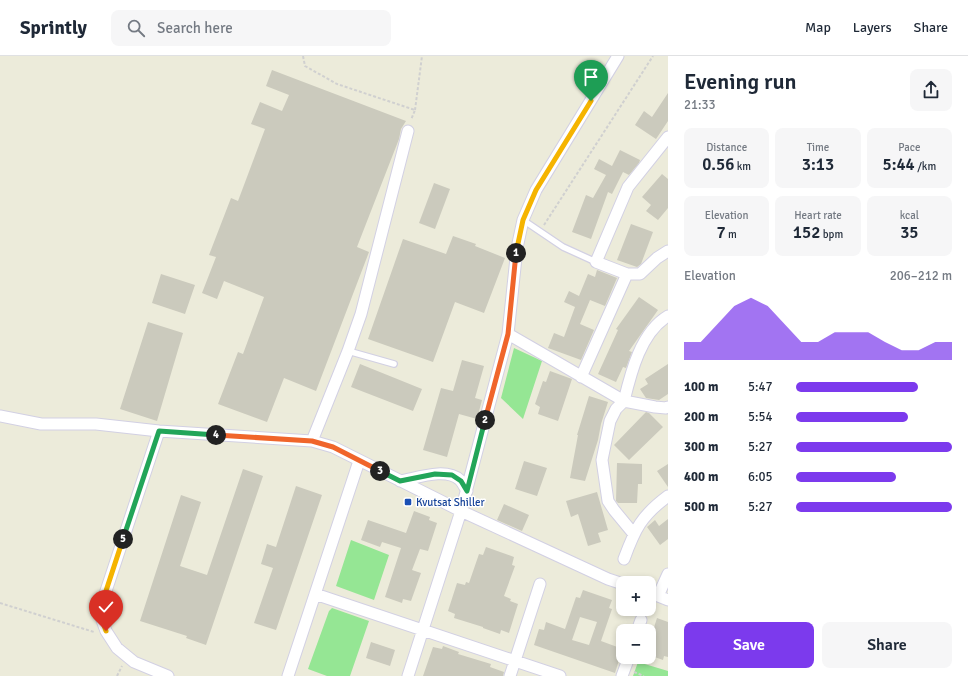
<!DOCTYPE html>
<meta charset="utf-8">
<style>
body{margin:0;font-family:Signika,sans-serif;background:#f6f6f7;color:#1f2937;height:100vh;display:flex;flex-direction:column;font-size:15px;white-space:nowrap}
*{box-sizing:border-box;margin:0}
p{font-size:13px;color:#747a83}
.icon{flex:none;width:22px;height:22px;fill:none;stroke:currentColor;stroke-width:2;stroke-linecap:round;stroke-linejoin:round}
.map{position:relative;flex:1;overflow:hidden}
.sheet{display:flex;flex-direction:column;background:#fff;width:300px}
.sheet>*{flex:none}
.buttons{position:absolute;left:616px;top:520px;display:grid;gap:8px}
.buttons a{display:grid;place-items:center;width:40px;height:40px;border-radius:8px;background:#fff;box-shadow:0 2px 6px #0003;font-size:20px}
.pin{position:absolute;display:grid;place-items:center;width:34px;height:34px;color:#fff;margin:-41px -17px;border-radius:50% 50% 50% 0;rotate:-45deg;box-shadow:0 0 4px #0007}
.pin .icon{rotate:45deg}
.km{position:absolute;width:20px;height:20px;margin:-10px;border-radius:50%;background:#222;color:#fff;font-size:11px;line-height:20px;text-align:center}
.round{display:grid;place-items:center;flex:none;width:42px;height:42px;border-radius:8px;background:#f6f6f7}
.summary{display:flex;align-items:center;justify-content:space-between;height:68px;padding:0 16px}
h1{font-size:22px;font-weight:600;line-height:30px}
.stats{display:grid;grid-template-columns:repeat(3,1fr);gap:6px;height:68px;padding:4px 16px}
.stats div{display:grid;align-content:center;border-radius:8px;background:#f6f6f7;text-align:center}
.stats b{font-size:17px;font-weight:600}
.stats small{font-size:11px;font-weight:400}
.stats p{font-size:11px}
.chart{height:112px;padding:8px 16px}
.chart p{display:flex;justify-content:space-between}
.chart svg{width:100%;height:72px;margin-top:4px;fill:#7c3aed;opacity:.7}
.button{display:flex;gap:8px;margin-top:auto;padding:8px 16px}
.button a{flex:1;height:46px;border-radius:8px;background:#7c3aed;color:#fff;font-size:16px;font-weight:600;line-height:46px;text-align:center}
.button a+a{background:#f6f6f7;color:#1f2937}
ul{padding:0 16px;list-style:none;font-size:13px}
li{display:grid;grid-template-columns:64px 48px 1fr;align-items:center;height:30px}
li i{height:10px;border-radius:5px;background:#7c3aed}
header{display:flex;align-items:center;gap:24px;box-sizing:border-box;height:56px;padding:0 20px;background:#fff;border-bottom:1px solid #e0e1e3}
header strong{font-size:19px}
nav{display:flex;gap:22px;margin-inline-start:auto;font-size:14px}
.search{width:280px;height:36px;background:#f6f6f7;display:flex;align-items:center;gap:10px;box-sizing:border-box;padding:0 14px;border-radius:8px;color:#747a83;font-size:15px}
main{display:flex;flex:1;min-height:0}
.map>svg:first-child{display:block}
</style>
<header>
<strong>Sprintly</strong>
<div class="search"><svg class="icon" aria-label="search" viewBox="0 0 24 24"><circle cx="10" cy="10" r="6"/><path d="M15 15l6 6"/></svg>Search here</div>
<nav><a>Map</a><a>Layers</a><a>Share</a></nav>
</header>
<main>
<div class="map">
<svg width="668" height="620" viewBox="0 0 668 620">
<rect width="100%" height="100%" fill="#ecebda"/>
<path fill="#95e694" d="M 514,292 L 542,305 L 523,363 L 501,342 Z
M 351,484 L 389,499 L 374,544 L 336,530 Z
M 332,552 L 369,565 L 350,620 L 327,620 L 308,613 L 329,555 Z
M 638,606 L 668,615 L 668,620 L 633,620 Z"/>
<path fill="#cbcabd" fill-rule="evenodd" d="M 272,14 L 406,65 L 401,73 L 399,83 L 357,191 L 369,196 L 316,335 L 284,322 L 267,366 L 218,348 L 238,296 L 243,298 L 264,241 L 224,225 L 217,243 L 202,237 L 216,201 L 209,199 L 231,142 L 238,145 L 265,73 L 251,68 L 260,46 L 282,55 L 289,39 L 266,30 Z
M 668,37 L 668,65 L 656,83 L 635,69 L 644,55 L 652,61 Z
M 620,94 L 640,104 L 639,107 L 629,119 L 623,116 L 612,138 L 608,136 L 591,183 L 572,176 L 586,139 L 593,142 L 606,119 L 594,113 L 599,103 L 612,110 Z
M 662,118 L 668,123 L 668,152 L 658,164 L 646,155 L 651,149 L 642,141 Z
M 434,127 L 450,133 L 435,173 L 419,167 Z
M 631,168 L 653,176 L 641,208 L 637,211 L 617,204 Z
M 453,180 L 476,188 L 475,190 L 505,202 L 484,257 L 455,246 L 433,306 L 368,283 L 403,183 L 446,198 Z
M 597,214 L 617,222 L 605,250 L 590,244 L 580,268 L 594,274 L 581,304 L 548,292 L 554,277 L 564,281 L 575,251 L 564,246 L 569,235 L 579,240 L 588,218 L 595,221 Z
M 161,218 L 195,229 L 185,258 L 152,247 Z
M 639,241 L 658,254 L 629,295 L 632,296 L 626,312 L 623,311 L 616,326 L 598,318 L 618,274 L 616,273 Z
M 148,266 L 183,277 L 157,365 L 120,353 Z
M 462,304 L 484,310 L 475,342 L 482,344 L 477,363 L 459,358 L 447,401 L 423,394 L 441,332 L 453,335 Z
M 360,308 L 422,333 L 413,355 L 351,331 Z
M 668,308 L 668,338 L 659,344 L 646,342 L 640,333 L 648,328 L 645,323 Z
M 550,315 L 572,323 L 558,365 L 538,358 L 540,351 L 535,348 L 543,325 L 546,326 Z
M 589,340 L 608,346 L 601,368 L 598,384 L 585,425 L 570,422 L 578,379 L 577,379 Z
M 646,356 L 649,357 L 663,371 L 629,404 L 614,389 Z
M 524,405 L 547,412 L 537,440 L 515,433 Z
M 617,407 L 642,408 L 642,428 L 638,428 L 637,447 L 618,447 L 616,445 Z
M 668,408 L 668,431 L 657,415 Z
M 243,413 L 263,420 L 206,589 L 186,582 L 187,580 L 140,565 L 181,439 L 201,446 L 180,510 L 207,519 Z
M 296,430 L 322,439 L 276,574 L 254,567 L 273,512 L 261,508 L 267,488 L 276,491 Z
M 597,436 L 608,474 L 598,477 L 601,486 L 588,490 L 578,458 L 571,461 L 566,445 Z
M 504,448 L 529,459 L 522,475 L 497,464 Z
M 414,455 L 430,461 L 429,464 L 437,467 L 428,495 L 420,493 L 412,514 L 421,517 L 411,545 L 403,543 L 402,547 L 385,541 L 401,492 L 382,486 L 380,491 L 361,484 L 368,464 L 406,477 Z
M 668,463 L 668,483 L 660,489 L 647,471 L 655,464 L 659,470 Z
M 486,491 L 514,501 L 512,509 L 515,510 L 504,540 L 511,543 L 510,545 L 518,548 L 509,577 L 501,574 L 500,578 L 483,572 L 483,571 L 454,562 L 455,558 L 448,555 L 457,527 L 465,529 L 466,526 L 469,527 L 479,498 L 483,499 Z
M 583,534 L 612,544 L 609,552 L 612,553 L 601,585 L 620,592 L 617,600 L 620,601 L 615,617 L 534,589 L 539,573 L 544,574 L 546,566 L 565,573 L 576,541 L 580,542 ZM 580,561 L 597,566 L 589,589 L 572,584 Z
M 657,562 L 668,566 L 668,601 L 664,600 L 663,604 L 649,599 L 649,587 Z
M 371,586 L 395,594 L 390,610 L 366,602 Z
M 443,590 L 459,596 L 458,598 L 491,608 L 490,611 L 504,616 L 503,620 L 423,620 L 433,591 L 442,593 Z"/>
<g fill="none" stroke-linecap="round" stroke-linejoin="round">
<defs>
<path id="lane" d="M 523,164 L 563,191 L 596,206
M 348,295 L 394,308"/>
<path id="street" d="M 668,81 L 628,131 L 596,206 L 627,218 L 640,218 L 657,202 L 668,195
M 508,278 L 624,345 C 631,316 641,276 668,260
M 581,321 L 627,218
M 0,360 L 41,368 L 96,368 L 159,375 L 312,385 L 333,391 L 461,455 L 608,523 L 623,528
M 159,375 L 103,544 L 102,564 L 106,575 L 117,592 L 134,606 L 168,620
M 312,385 L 348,295 L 361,258 L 408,75
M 400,425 C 417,422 446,411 460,424 C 463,427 465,432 467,435
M 633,477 L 614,454 L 608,445 L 602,404 L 610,365 L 616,353 L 624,345 L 655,351 L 666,352 L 668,351
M 624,503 C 635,473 641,460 668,440
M 649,536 L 658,540 L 668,518
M 315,538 L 560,620
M 658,540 L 668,544
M 637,575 L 641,564
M 288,620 L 359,405
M 408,620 L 461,455 L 508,278 L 517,192 L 523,164 L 536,134 L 618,0
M 510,620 L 540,528
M 622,620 L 629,601"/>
</defs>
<use href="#lane" stroke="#d2d0e3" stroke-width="8"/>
<use href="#street" stroke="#d2d0e3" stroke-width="13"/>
<path stroke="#d0d0d0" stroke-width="2" stroke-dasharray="3 2" stroke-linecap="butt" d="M 303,0 L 305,10 L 337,28 L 415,54 L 411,64
M 415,54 L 422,0
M 544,169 L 653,0
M 0,547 L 94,576
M 634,616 L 644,620
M 117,620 L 122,610"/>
<use href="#lane" stroke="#fff" stroke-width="5.5"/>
<use href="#street" stroke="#fff" stroke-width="11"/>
</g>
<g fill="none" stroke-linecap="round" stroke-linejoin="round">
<defs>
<path id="split-1" d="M 516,197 L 523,164 L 536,134 L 591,45"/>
<path id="split-2" d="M 485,364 L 508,278 L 516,197"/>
<path id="split-3" d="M 380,415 L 400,425 L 435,418 L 452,419 L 461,425 L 467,435 L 485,364"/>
<path id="split-4" d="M 216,379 L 312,385 L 333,391 L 380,415"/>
<path id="split-5" d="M 123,483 L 159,375 L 216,379"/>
<path id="split-6" d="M 106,575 L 102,564 L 103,544 L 123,483"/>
</defs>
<use href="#split-1" stroke="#fff" stroke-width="8"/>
<use href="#split-2" stroke="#fff" stroke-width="8"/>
<use href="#split-3" stroke="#fff" stroke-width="8"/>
<use href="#split-4" stroke="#fff" stroke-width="8"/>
<use href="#split-5" stroke="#fff" stroke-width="8"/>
<use href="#split-6" stroke="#fff" stroke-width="8"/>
<use href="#split-1" stroke="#f5b400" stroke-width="5"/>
<use href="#split-2" stroke="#f0652b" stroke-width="5"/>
<use href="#split-3" stroke="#22a559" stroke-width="5"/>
<use href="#split-4" stroke="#f0652b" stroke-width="5"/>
<use href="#split-5" stroke="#22a559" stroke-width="5"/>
<use href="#split-6" stroke="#f5b400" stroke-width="5"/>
</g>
<rect fill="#1a4fb4" stroke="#fff" stroke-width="1.5" x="404" y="442" width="8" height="8" rx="2"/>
<g text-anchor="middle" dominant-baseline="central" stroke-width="3" stroke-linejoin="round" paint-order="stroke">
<g font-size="11" fill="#164399" stroke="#fff" text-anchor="start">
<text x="416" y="446">Kvutsat Shiller</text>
</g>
</g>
</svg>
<div class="buttons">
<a>+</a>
<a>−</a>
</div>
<div class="pin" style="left:591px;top:45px;background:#1e9e55"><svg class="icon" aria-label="arrive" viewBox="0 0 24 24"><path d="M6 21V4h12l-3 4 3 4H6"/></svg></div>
<div class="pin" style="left:106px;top:575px;background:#d93025"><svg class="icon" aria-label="check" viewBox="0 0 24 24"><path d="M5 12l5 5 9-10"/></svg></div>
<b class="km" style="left:516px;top:197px">1</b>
<b class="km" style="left:485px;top:364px">2</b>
<b class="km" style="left:380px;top:415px">3</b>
<b class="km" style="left:216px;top:379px">4</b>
<b class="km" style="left:123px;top:483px">5</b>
</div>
<section class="sheet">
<div class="summary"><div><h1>Evening run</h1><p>21:33</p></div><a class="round"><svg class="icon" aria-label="share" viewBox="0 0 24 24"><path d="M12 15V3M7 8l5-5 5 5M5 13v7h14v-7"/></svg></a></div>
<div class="stats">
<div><p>Distance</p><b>0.56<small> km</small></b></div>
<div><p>Time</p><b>3:13</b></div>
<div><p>Pace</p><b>5:44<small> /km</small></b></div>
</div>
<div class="stats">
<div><p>Elevation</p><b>7<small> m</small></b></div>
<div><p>Heart rate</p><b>152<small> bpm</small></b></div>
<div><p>kcal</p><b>35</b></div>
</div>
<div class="chart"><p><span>Elevation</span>206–212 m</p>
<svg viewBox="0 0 160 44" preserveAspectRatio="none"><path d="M0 44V33L10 33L20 22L30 11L40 6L50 11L60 22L70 33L80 33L90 27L100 27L110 27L120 33L130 38L140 38L150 33L160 33V44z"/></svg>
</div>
<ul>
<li><b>100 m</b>5:47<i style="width:78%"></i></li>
<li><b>200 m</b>5:54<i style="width:72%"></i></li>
<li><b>300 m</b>5:27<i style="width:100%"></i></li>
<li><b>400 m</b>6:05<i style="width:64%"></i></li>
<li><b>500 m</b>5:27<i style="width:100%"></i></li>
</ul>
<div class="button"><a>Save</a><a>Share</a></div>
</section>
</main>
